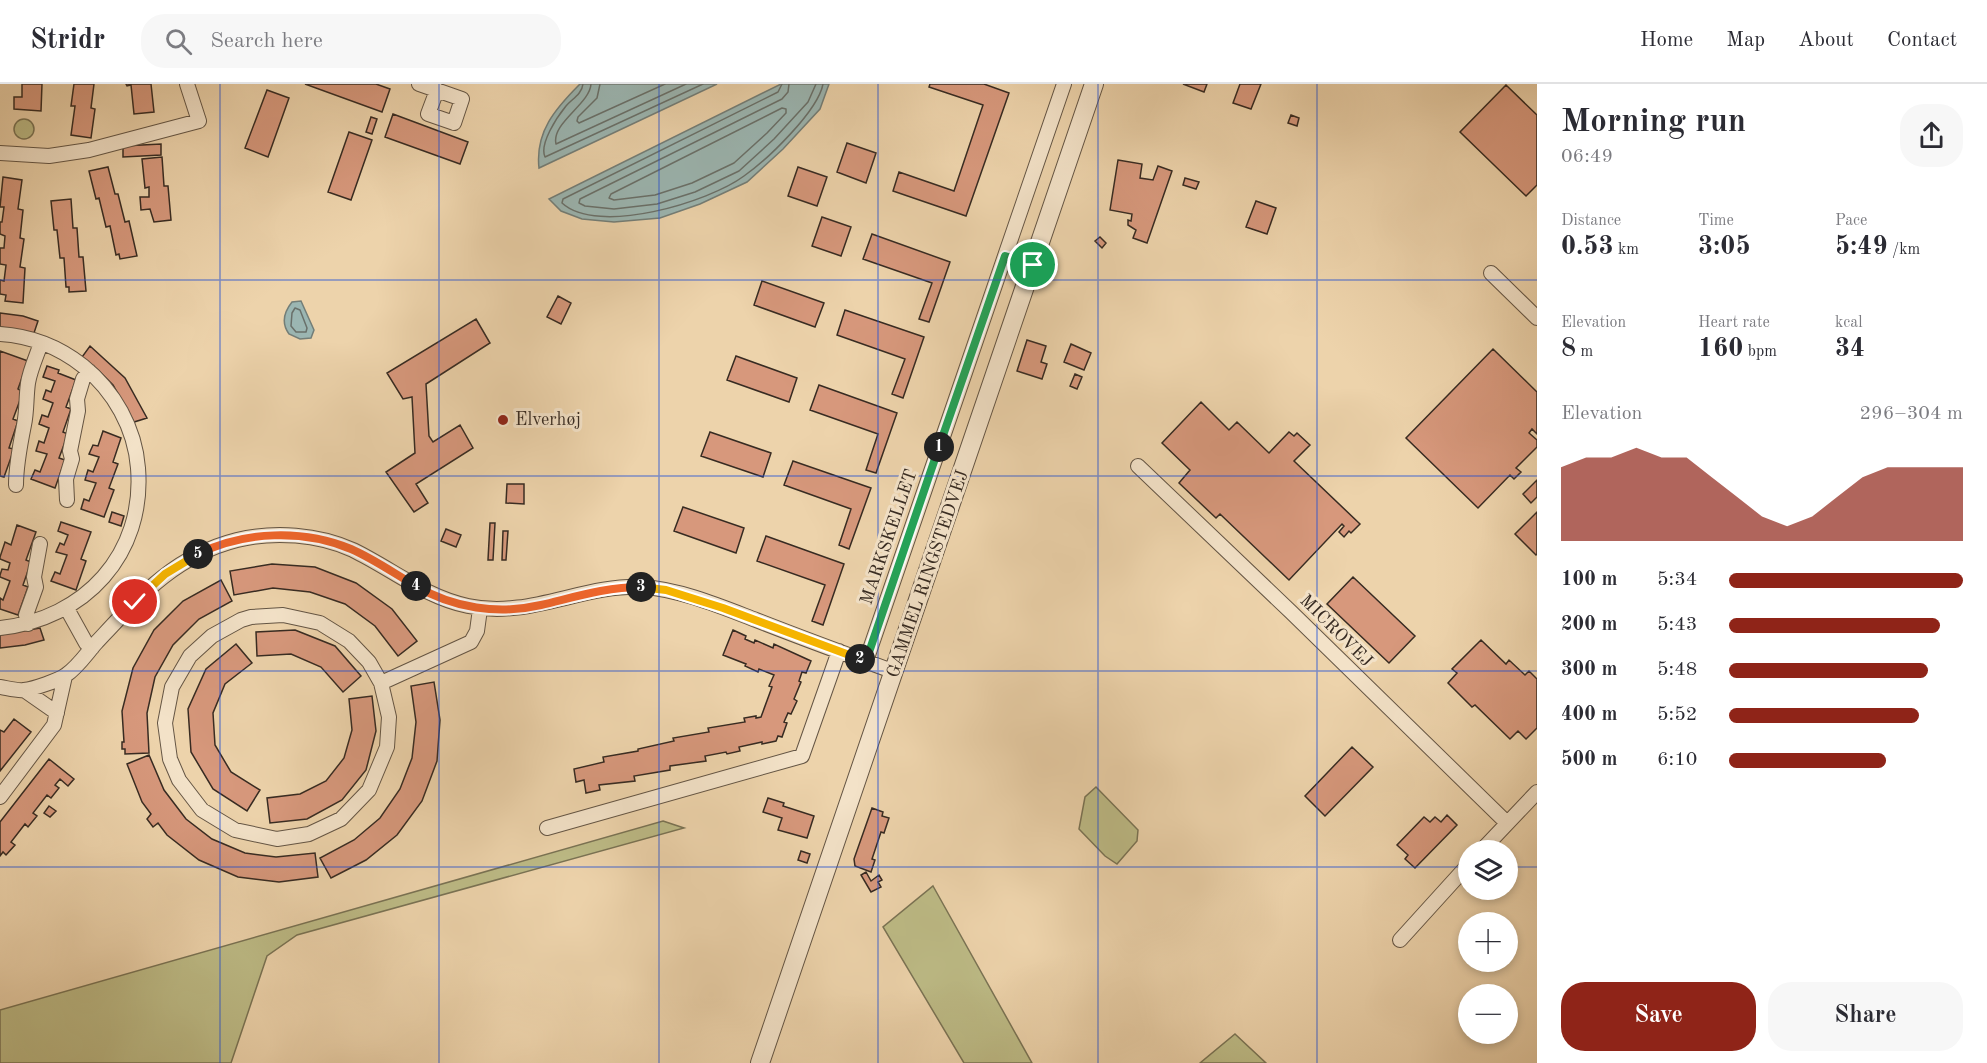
<!DOCTYPE html>
<meta charset="utf-8">
<style>
body{margin:0;font-family:"Old Standard TT",serif;background:#f7f7f7;color:#2b2b33;height:100vh;display:flex;flex-direction:column;font-size:22px;white-space:nowrap}
*{box-sizing:border-box;margin:0}
p{font-size:20px;color:#7c7c81}
.icon{flex:none;width:33px;height:33px;fill:none;stroke:currentColor;stroke-width:2;stroke-linecap:round;stroke-linejoin:round}
.map{position:relative;flex:1;overflow:hidden}
.sheet{display:flex;flex-direction:column;background:#fff;width:450px}
.sheet>*{flex:none}
.controls{position:absolute;left:1458px;top:756px;display:grid;gap:12px}
.controls a{display:grid;place-items:center;width:60px;height:60px;border-radius:50%;background:#fff;box-shadow:0 3px 9px #0003;font-size:30px}
.pin{position:absolute;display:grid;place-items:center;width:51px;height:51px;color:#fff;margin:-26px;border:3px solid #fff;border-radius:50%;box-shadow:0 2px 6px #0007}
.km{position:absolute;width:30px;height:30px;margin:-15px;border-radius:50%;background:#222;color:#fff;font-size:16px;line-height:30px;text-align:center}
.round{display:grid;place-items:center;flex:none;width:63px;height:63px;border-radius:24px;background:#f7f7f7}
.summary{display:flex;align-items:center;justify-content:space-between;height:102px;padding:0 24px}
h1{font-size:33px;font-weight:600;line-height:45px}
.stats{display:grid;grid-template-columns:repeat(3,1fr);gap:9px;height:102px;padding:6px 24px}
.stats div{display:grid;align-content:center}
.stats b{font-size:26px;font-weight:600}
.stats small{font-size:16px;font-weight:400}
.stats p{font-size:16px}
.chart{height:168px;padding:12px 24px}
.chart p{display:flex;justify-content:space-between}
.chart svg{width:100%;height:108px;margin-top:6px;fill:#8f2418;opacity:.7}
.cta{display:flex;gap:12px;margin-top:auto;padding:12px 24px}
.cta a{flex:1;height:69px;border-radius:24px;background:#8f2418;color:#fff;font-size:24px;font-weight:600;line-height:69px;text-align:center}
.cta a+a{background:#f7f7f7;color:#2b2b33}
ul{padding:0 24px;list-style:none;font-size:20px}
li{display:grid;grid-template-columns:96px 72px 1fr;align-items:center;height:45px}
li i{height:15px;border-radius:8px;background:#8f2418}
header{display:flex;align-items:center;gap:36px;box-sizing:border-box;height:84px;padding:0 30px;background:#fff;border-bottom:2px solid #e1e1e2}
header strong{font-size:28px}
nav{display:flex;gap:33px;margin-inline-start:auto;font-size:21px}
.search{width:420px;height:54px;background:#f7f7f7;display:flex;align-items:center;gap:15px;box-sizing:border-box;padding:0 21px;border-radius:24px;color:#7c7c81;font-size:22px}
main{display:flex;flex:1;min-height:0}
.map>svg:first-child{display:block}
</style>
<header>
<strong>Stridr</strong>
<div class="search"><svg class="icon" aria-label="search" viewBox="0 0 24 24"><circle cx="10" cy="10" r="6"/><path d="M15 15l6 6"/></svg>Search here</div>
<nav><a>Home</a><a>Map</a><a>About</a><a>Contact</a></nav>
</header>
<main>
<div class="map">
<svg width="1537" height="979" viewBox="0 0 1537 979">
<rect width="100%" height="100%" fill="#edd3ab"/>
<filter id="stains"><feTurbulence type="fractalNoise" baseFrequency=".00333" numOctaves="4"/><feColorMatrix values="0 0 0 0 .2 0 0 0 0 .09 0 0 0 0 .02 0 0 0 .5 -.17"/></filter>
<radialGradient id="worn" r=".72"><stop offset=".6" stop-color="#630" stop-opacity="0"/><stop offset="1" stop-color="#630" stop-opacity=".3"/></radialGradient>
<path fill="#bdbb86" stroke="#7a7354" stroke-width="1.5" d="M14 45a10 10 0 1 1 20 0a10 10 0 1 1-20 0Z
M 1096,703 L 1138,746 L 1137,757 L 1117,780 L 1105,772 L 1079,745 L 1085,713 Z
M 663,737 L 684,744 L 297,851 L 267,872 L 231,979 L 0,979 L 0,926 Z
M 933,802 L 1032,979 L 964,979 L 883,843 Z
M 1235,950 L 1266,979 L 1200,979 Z"/>
<path fill="#9bb6b2" stroke="#737e78" stroke-width="1.5" d="M 580,0 L 717,0 L 539,84 C 535,48 555,25 580,0 Z
M 781,0 L 829,0 L 820,25 L 783,65 L 747,98 L 700,120 L 660,134 L 614,138 L 582,135 L 561,127 L 549,115 Z
M 301,217 L 314,246 L 311,254 L 300,255 L 289,250 C 281,239 284,228 292,218 Z"/>
<g fill="none" stroke-linecap="round" stroke-linejoin="round">
<path stroke="#69706a" stroke-width="1.5" d="M 583,0 C 582,10 572,15 566,22 C 557,33 539,60 545,73 L 703,0
M 591,0 C 590,20 551,39 556,60 L 686,0
M 600,0 L 597,14 L 578,33 L 577,37 L 579,39 L 665,0
M 782,0 L 778,8 L 563,115 L 562,119 C 598,152 709,118 744,92 C 767,76 818,27 823,0
M 789,0 L 788,8 L 782,15 L 580,115 L 579,119 L 585,122 L 614,125 L 657,120 L 695,108 L 739,87 L 774,55 L 808,18 L 816,0
M 782,24 L 786,25 L 786,29 L 767,49 L 734,79 L 692,99 L 655,111 L 614,116 L 609,114 L 611,110 Z
M 295,224 L 300,226 L 307,244 L 306,248 L 296,248 L 291,242 L 292,229 Z"/>
</g>
<path fill="#d7987c" stroke="#372b22" stroke-width="1.5" d="M 22,0 L 42,0 L 41,27 L 14,25 L 14,13 L 22,13 Z
M 74,0 L 94,0 L 91,24 L 95,25 L 91,54 L 71,51 L 75,22 L 71,22 Z
M 126,0 L 151,0 L 154,28 L 134,30 L 131,1 L 127,2 Z
M 305,0 L 376,0 L 390,5 L 382,28 Z
M 930,0 L 984,0 L 1009,9 L 966,132 L 893,107 L 899,88 L 954,107 L 983,21 L 929,3 Z
M 1183,0 L 1207,0 L 1204,8 Z
M 1240,0 L 1261,0 L 1251,25 L 1233,19 Z
M 1506,1 L 1537,31 L 1537,101 L 1526,112 L 1460,48 Z
M 267,6 L 289,14 L 268,73 L 245,64 Z
M 393,30 L 468,58 L 460,80 L 385,53 Z
M 1291,31 L 1299,34 L 1297,42 L 1288,39 Z
M 371,33 L 377,35 L 372,50 L 366,48 Z
M 349,48 L 372,56 L 351,116 L 328,108 Z
M 847,59 L 876,69 L 866,99 L 837,88 Z
M 161,60 L 161,71 L 123,73 L 123,62 Z
M 162,73 L 164,102 L 168,102 L 171,136 L 154,138 L 150,125 L 141,126 L 140,113 L 149,113 L 149,103 L 145,104 L 142,75 Z
M 1118,76 L 1142,80 L 1140,94 L 1153,96 L 1158,82 L 1172,87 L 1147,159 L 1133,154 L 1136,146 L 1128,141 L 1128,136 L 1131,137 L 1132,130 L 1110,126 Z
M 108,83 L 115,110 L 118,110 L 125,138 L 129,137 L 137,172 L 120,175 L 119,170 L 116,171 L 110,142 L 106,143 L 99,114 L 96,115 L 89,87 Z
M 798,83 L 827,93 L 817,122 L 788,112 Z
M 3,93 L 22,96 L 18,125 L 23,126 L 20,154 L 24,155 L 20,183 L 25,184 L 23,219 L 5,217 L 6,211 L 0,210 L 0,196 L 4,197 L 6,181 L 0,180 L 0,164 L 4,164 L 5,152 L 0,150 L 0,138 L 2,138 L 4,123 L 0,123 Z
M 1185,94 L 1199,98 L 1196,105 L 1183,101 Z
M 71,115 L 73,144 L 77,144 L 79,173 L 83,173 L 86,207 L 69,208 L 69,203 L 66,203 L 64,174 L 60,174 L 57,146 L 54,146 L 51,117 Z
M 1256,117 L 1276,124 L 1267,150 L 1246,143 Z
M 822,133 L 851,143 L 841,172 L 812,162 Z
M 872,150 L 950,178 L 929,238 L 919,235 L 932,199 L 863,175 Z
M 1100,153 L 1106,159 L 1102,164 L 1095,157 Z
M 762,197 L 824,219 L 815,243 L 754,221 Z
M 558,212 L 571,219 L 561,240 L 547,233 Z
M 845,226 L 924,253 L 903,314 L 892,310 L 905,275 L 837,251 Z
M 0,229 L 23,232 L 38,237 L 34,249 L 0,243 Z
M 476,235 L 490,259 L 426,300 L 429,352 L 433,358 L 460,341 L 473,364 L 416,400 L 428,419 L 414,428 L 386,388 L 415,369 L 412,313 L 403,315 L 387,289 Z
M 1027,256 L 1046,262 L 1041,278 L 1047,280 L 1042,295 L 1017,287 Z
M 1071,260 L 1091,269 L 1084,286 L 1064,278 Z
M 90,262 L 125,294 L 147,334 L 134,338 L 113,301 L 98,286 L 82,273 Z
M 1493,265 L 1537,308 L 1537,350 L 1532,345 L 1529,349 L 1537,356 L 1537,363 L 1516,384 L 1521,388 L 1514,395 L 1510,391 L 1478,424 L 1406,354 Z
M 0,267 L 28,277 L 18,305 L 23,308 L 13,335 L 18,337 L 9,364 L 14,365 L 4,393 L 0,392 Z
M 736,272 L 797,294 L 789,318 L 727,296 Z
M 47,282 L 59,286 L 58,289 L 76,296 L 66,323 L 71,325 L 63,348 L 68,350 L 59,374 L 65,376 L 55,404 L 31,395 L 35,386 L 40,388 L 47,370 L 36,367 L 39,357 L 44,359 L 49,344 L 39,340 L 42,331 L 48,333 L 53,319 L 43,315 L 46,306 L 51,308 L 55,297 L 43,293 Z
M 1075,290 L 1082,293 L 1077,305 L 1070,302 Z
M 819,301 L 897,329 L 876,389 L 866,386 L 878,350 L 810,326 Z
M 1201,318 L 1229,346 L 1237,338 L 1269,369 L 1289,348 L 1294,352 L 1297,349 L 1310,361 L 1294,377 L 1360,440 L 1351,449 L 1349,447 L 1344,453 L 1339,448 L 1344,442 L 1342,440 L 1289,496 L 1220,430 L 1216,434 L 1179,399 L 1190,386 L 1162,359 Z
M 103,347 L 121,354 L 113,378 L 118,380 L 109,404 L 114,406 L 104,433 L 81,425 L 84,415 L 89,417 L 96,399 L 85,396 L 88,386 L 93,388 L 99,373 L 89,370 L 93,361 L 98,362 Z
M 710,348 L 771,369 L 763,393 L 701,372 Z
M 793,377 L 871,404 L 849,465 L 839,461 L 851,425 L 784,401 Z
M 1537,396 L 1537,413 L 1531,419 L 1523,410 Z
M 507,400 L 524,400 L 524,420 L 506,419 Z
M 683,423 L 744,444 L 736,469 L 674,447 Z
M 112,428 L 124,432 L 121,442 L 109,438 Z
M 1537,428 L 1537,470 L 1536,471 L 1515,450 Z
M 61,438 L 91,448 L 81,475 L 86,477 L 76,506 L 51,497 L 55,488 L 60,490 L 67,471 L 56,468 L 60,459 L 64,461 L 68,451 L 58,447 Z
M 490,439 L 495,439 L 493,476 L 488,476 Z
M 17,441 L 36,448 L 26,476 L 31,478 L 23,501 L 28,503 L 18,531 L 0,525 L 0,514 L 3,516 L 10,497 L 0,493 L 0,491 L 2,485 L 8,486 L 10,479 L 0,475 L 0,473 L 5,458 L 11,461 Z
M 446,445 L 461,451 L 456,463 L 441,457 Z
M 503,447 L 508,447 L 506,476 L 502,476 Z
M 766,452 L 844,480 L 823,541 L 812,537 L 825,501 L 757,477 Z
M 272,480 L 315,483 L 356,499 L 392,525 L 417,557 L 398,572 L 375,542 L 345,520 L 310,508 L 273,504 L 234,511 L 230,487 Z
M 1353,493 L 1415,552 L 1389,579 L 1327,520 Z
M 221,496 L 232,517 L 199,535 L 173,561 L 155,593 L 147,629 L 149,669 L 125,670 L 125,665 L 122,665 L 122,658 L 124,658 L 122,627 L 133,584 L 154,546 L 183,517 Z
M 40,544 L 44,556 L 25,561 L 0,564 L 0,551 Z
M 295,546 L 335,562 L 361,592 L 343,608 L 321,583 L 291,570 L 257,572 L 256,548 Z
M 733,546 L 746,552 L 745,555 L 754,559 L 755,556 L 773,564 L 774,560 L 811,577 L 806,589 L 802,588 L 799,597 L 801,598 L 794,615 L 797,617 L 791,630 L 788,629 L 784,638 L 787,639 L 782,653 L 778,652 L 776,657 L 762,660 L 762,658 L 739,663 L 740,667 L 727,670 L 726,668 L 705,672 L 706,677 L 670,682 L 670,686 L 634,692 L 635,697 L 599,701 L 600,706 L 586,709 L 584,696 L 576,698 L 574,685 L 604,678 L 603,673 L 638,667 L 638,665 L 674,657 L 673,654 L 709,648 L 708,644 L 745,638 L 744,634 L 756,632 L 756,634 L 761,633 L 772,603 L 769,602 L 774,591 L 759,585 L 758,588 L 745,582 L 746,580 L 723,571 Z
M 1481,556 L 1506,580 L 1509,576 L 1525,591 L 1529,587 L 1537,595 L 1537,644 L 1526,655 L 1518,647 L 1510,655 L 1475,621 L 1472,623 L 1448,599 L 1457,589 L 1452,585 Z
M 236,560 L 252,579 L 225,600 L 213,629 L 215,661 L 231,688 L 260,706 L 247,727 L 213,705 L 191,668 L 188,625 L 206,585 Z
M 434,598 L 440,636 L 437,677 L 422,717 L 397,751 L 366,776 L 331,794 L 320,774 L 354,756 L 380,734 L 400,705 L 412,674 L 416,638 L 411,602 Z
M 372,612 L 376,647 L 366,686 L 342,716 L 307,735 L 270,739 L 267,714 L 300,710 L 326,697 L 344,674 L 352,646 L 349,615 Z
M 14,635 L 31,648 L 0,687 L 0,646 L 4,648 Z
M 1352,663 L 1373,683 L 1325,732 L 1305,712 Z
M 149,671 L 164,706 L 186,735 L 212,755 L 245,769 L 276,773 L 315,769 L 318,793 L 279,798 L 238,793 L 199,776 L 167,751 L 158,739 L 153,743 L 147,735 L 151,730 L 142,718 L 127,680 Z
M 49,675 L 74,695 L 68,702 L 60,695 L 55,701 L 59,704 L 51,714 L 47,711 L 33,729 L 37,732 L 28,743 L 25,740 L 11,758 L 15,761 L 6,771 L 3,768 L 0,772 L 0,738 Z
M 768,714 L 784,719 L 783,722 L 814,732 L 807,754 L 778,746 L 782,734 L 763,728 Z
M 49,722 L 56,727 L 50,733 L 44,729 Z
M 872,724 L 883,728 L 882,732 L 889,734 L 884,749 L 881,748 L 872,775 L 875,776 L 871,788 L 855,782 L 854,775 Z
M 1447,731 L 1457,741 L 1415,784 L 1405,775 L 1408,771 L 1397,761 L 1424,733 L 1430,738 L 1435,733 L 1441,738 Z
M 801,767 L 810,770 L 807,779 L 798,776 Z
M 866,788 L 871,797 L 879,791 L 882,796 L 878,798 L 881,803 L 871,808 L 861,791 Z"/>
<g fill="none" stroke-linecap="round" stroke-linejoin="round">
<defs>
<path id="minor" d="M 419,0 L 462,15 L 454,39 L 428,30 L 437,6
M 0,69 L 49,72 L 89,66 L 199,37 L 187,0
M 1005,172 L 1033,181
M 1491,189 L 1537,234
M 0,250 C 31,252 59,263 83,282 C 114,307 135,344 138,384 C 145,470 85,535 0,544
M 1138,382 L 1291,528 L 1507,739
M 16,401 C 16,381 20,361 24,341 C 27,327 26,313 28,299 C 30,286 37,271 41,259
M 67,416 L 66,395 L 72,375 L 70,367 L 78,327 L 77,315 L 83,295 L 89,287
M 66,523 L 86,559 L 92,564
M 28,540 L 26,531 L 36,503 L 34,493 L 40,460
M 866,577 L 1064,0
M 381,599 L 369,578 L 349,557 L 320,539 L 283,531 L 251,533 L 241,536 L 212,552 L 190,572 L 172,603 L 165,639 L 170,675 L 179,696 L 202,726 L 235,746 L 277,755 L 309,750 L 341,735 L 369,706 L 387,663 L 389,633 L 381,599 L 471,558 L 477,547 L 480,525
M 0,603 C 7,604 17,607 24,606 C 33,605 60,596 66,591 C 78,583 87,569 96,559 C 139,513 174,472 237,456 C 274,447 318,450 353,466 C 392,485 425,513 468,522 C 530,535 582,500 643,503 C 679,505 722,523 756,536 C 802,554 848,571 895,588
M 24,606 L 57,629
M 0,713 L 54,641 L 65,592
M 547,744 L 802,672 L 839,567
M 1482,766 L 1537,708
M 1400,856 L 1468,781"/>
<path id="tertiary" d="M 760,979 L 1094,0"/>
</defs>
<use href="#minor" stroke="#645544" stroke-width="16"/>
<use href="#tertiary" stroke="#645544" stroke-width="20"/>
<use href="#minor" stroke="#f3e2c8" stroke-width="14"/>
<use href="#tertiary" stroke="#f3e2c8" stroke-width="18"/>
</g>
<g fill="none" stroke-linecap="round" stroke-linejoin="round">
<defs>
<path id="split-1" d="M 939,363 L 1005,172 L 1033,181"/>
<path id="split-2" d="M 860,575 L 866,577 L 939,363"/>
<path id="split-3" d="M 641,503 L 666,506 L 723,524 L 860,575"/>
<path id="split-4" d="M 416,502 C 453,524 498,531 541,521 C 575,513 606,503 641,503"/>
<path id="split-5" d="M 198,470 C 245,447 303,445 351,465 C 374,475 395,490 416,502"/>
<path id="split-6" d="M 135,518 L 165,490 L 198,470"/>
</defs>
<use href="#split-1" stroke="#fff" stroke-width="12"/>
<use href="#split-2" stroke="#fff" stroke-width="12"/>
<use href="#split-3" stroke="#fff" stroke-width="12"/>
<use href="#split-4" stroke="#fff" stroke-width="12"/>
<use href="#split-5" stroke="#fff" stroke-width="12"/>
<use href="#split-6" stroke="#fff" stroke-width="12"/>
<use href="#split-1" stroke="#22a559" stroke-width="8"/>
<use href="#split-2" stroke="#22a559" stroke-width="8"/>
<use href="#split-3" stroke="#f5b400" stroke-width="8"/>
<use href="#split-4" stroke="#f0652b" stroke-width="8"/>
<use href="#split-5" stroke="#f0652b" stroke-width="8"/>
<use href="#split-6" stroke="#f5b400" stroke-width="8"/>
</g>
<path fill="none" stroke="#1d4ed8" stroke-width="1.5" stroke-opacity="0.55" d="M 220,0 L 220,979M 439,0 L 439,979M 659,0 L 659,979M 878,0 L 878,979M 1098,0 L 1098,979M 1317,0 L 1317,979M 0,196 L 1537,196M 0,392 L 1537,392M 0,587 L 1537,587M 0,783 L 1468,783M 1508,783 L 1537,783"/>
<circle fill="#8f2418" stroke="#f3e2c8" stroke-width="2" cx="503" cy="336" r="6"/>
<g text-anchor="middle" dominant-baseline="central" stroke-width="6" stroke-linejoin="round" paint-order="stroke">
<g font-size="18" fill="#372b22" stroke="#f3e2c8" text-anchor="start">
<text x="515" y="336">Elverhøj</text>
</g>
<g font-size="18" fill="#372b22" stroke="#f3e2c8">
<text transform="translate(889 453) rotate(-71)">MARKSKELLET</text>
<text transform="translate(928 490) rotate(-71)">GAMMEL RINGSTEDVEJ</text>
<text transform="translate(1336 547) rotate(45)">MICROVEJ</text>
</g>
</g>
<rect width="100%" height="100%" filter="url(#stains)"/>
<rect width="100%" height="100%" fill="url(#worn)"/>
</svg>
<div class="controls">
<a><svg class="icon" aria-label="layers" viewBox="0 0 24 24"><path d="M12 4l9 5-9 5-9-5zM3 14l9 5 9-5"/></svg></a>
<a>+</a>
<a>−</a>
</div>
<div class="pin" style="left:1033px;top:181px;background:#1e9e55"><svg class="icon" aria-label="arrive" viewBox="0 0 24 24"><path d="M6 21V4h12l-3 4 3 4H6"/></svg></div>
<div class="pin" style="left:135px;top:518px;background:#d93025"><svg class="icon" aria-label="check" viewBox="0 0 24 24"><path d="M5 12l5 5 9-10"/></svg></div>
<b class="km" style="left:939px;top:363px">1</b>
<b class="km" style="left:860px;top:575px">2</b>
<b class="km" style="left:641px;top:503px">3</b>
<b class="km" style="left:416px;top:502px">4</b>
<b class="km" style="left:198px;top:470px">5</b>
</div>
<section class="sheet">
<div class="summary"><div><h1>Morning run</h1><p>06:49</p></div><a class="round"><svg class="icon" aria-label="share" viewBox="0 0 24 24"><path d="M12 15V3M7 8l5-5 5 5M5 13v7h14v-7"/></svg></a></div>
<div class="stats">
<div><p>Distance</p><b>0.53<small> km</small></b></div>
<div><p>Time</p><b>3:05</b></div>
<div><p>Pace</p><b>5:49<small> /km</small></b></div>
</div>
<div class="stats">
<div><p>Elevation</p><b>8<small> m</small></b></div>
<div><p>Heart rate</p><b>160<small> bpm</small></b></div>
<div><p>kcal</p><b>34</b></div>
</div>
<div class="chart"><p><span>Elevation</span>296–304 m</p>
<svg viewBox="0 0 160 44" preserveAspectRatio="none"><path d="M0 44V14L10 10L20 10L30 6L40 10L50 10L60 18L70 26L80 34L90 38L100 34L110 26L120 18L130 14L140 14L150 14L160 14V44z"/></svg>
</div>
<ul>
<li><b>100 m</b>5:34<i style="width:100%"></i></li>
<li><b>200 m</b>5:43<i style="width:90%"></i></li>
<li><b>300 m</b>5:48<i style="width:85%"></i></li>
<li><b>400 m</b>5:52<i style="width:81%"></i></li>
<li><b>500 m</b>6:10<i style="width:67%"></i></li>
</ul>
<div class="cta"><a>Save</a><a>Share</a></div>
</section>
</main>
